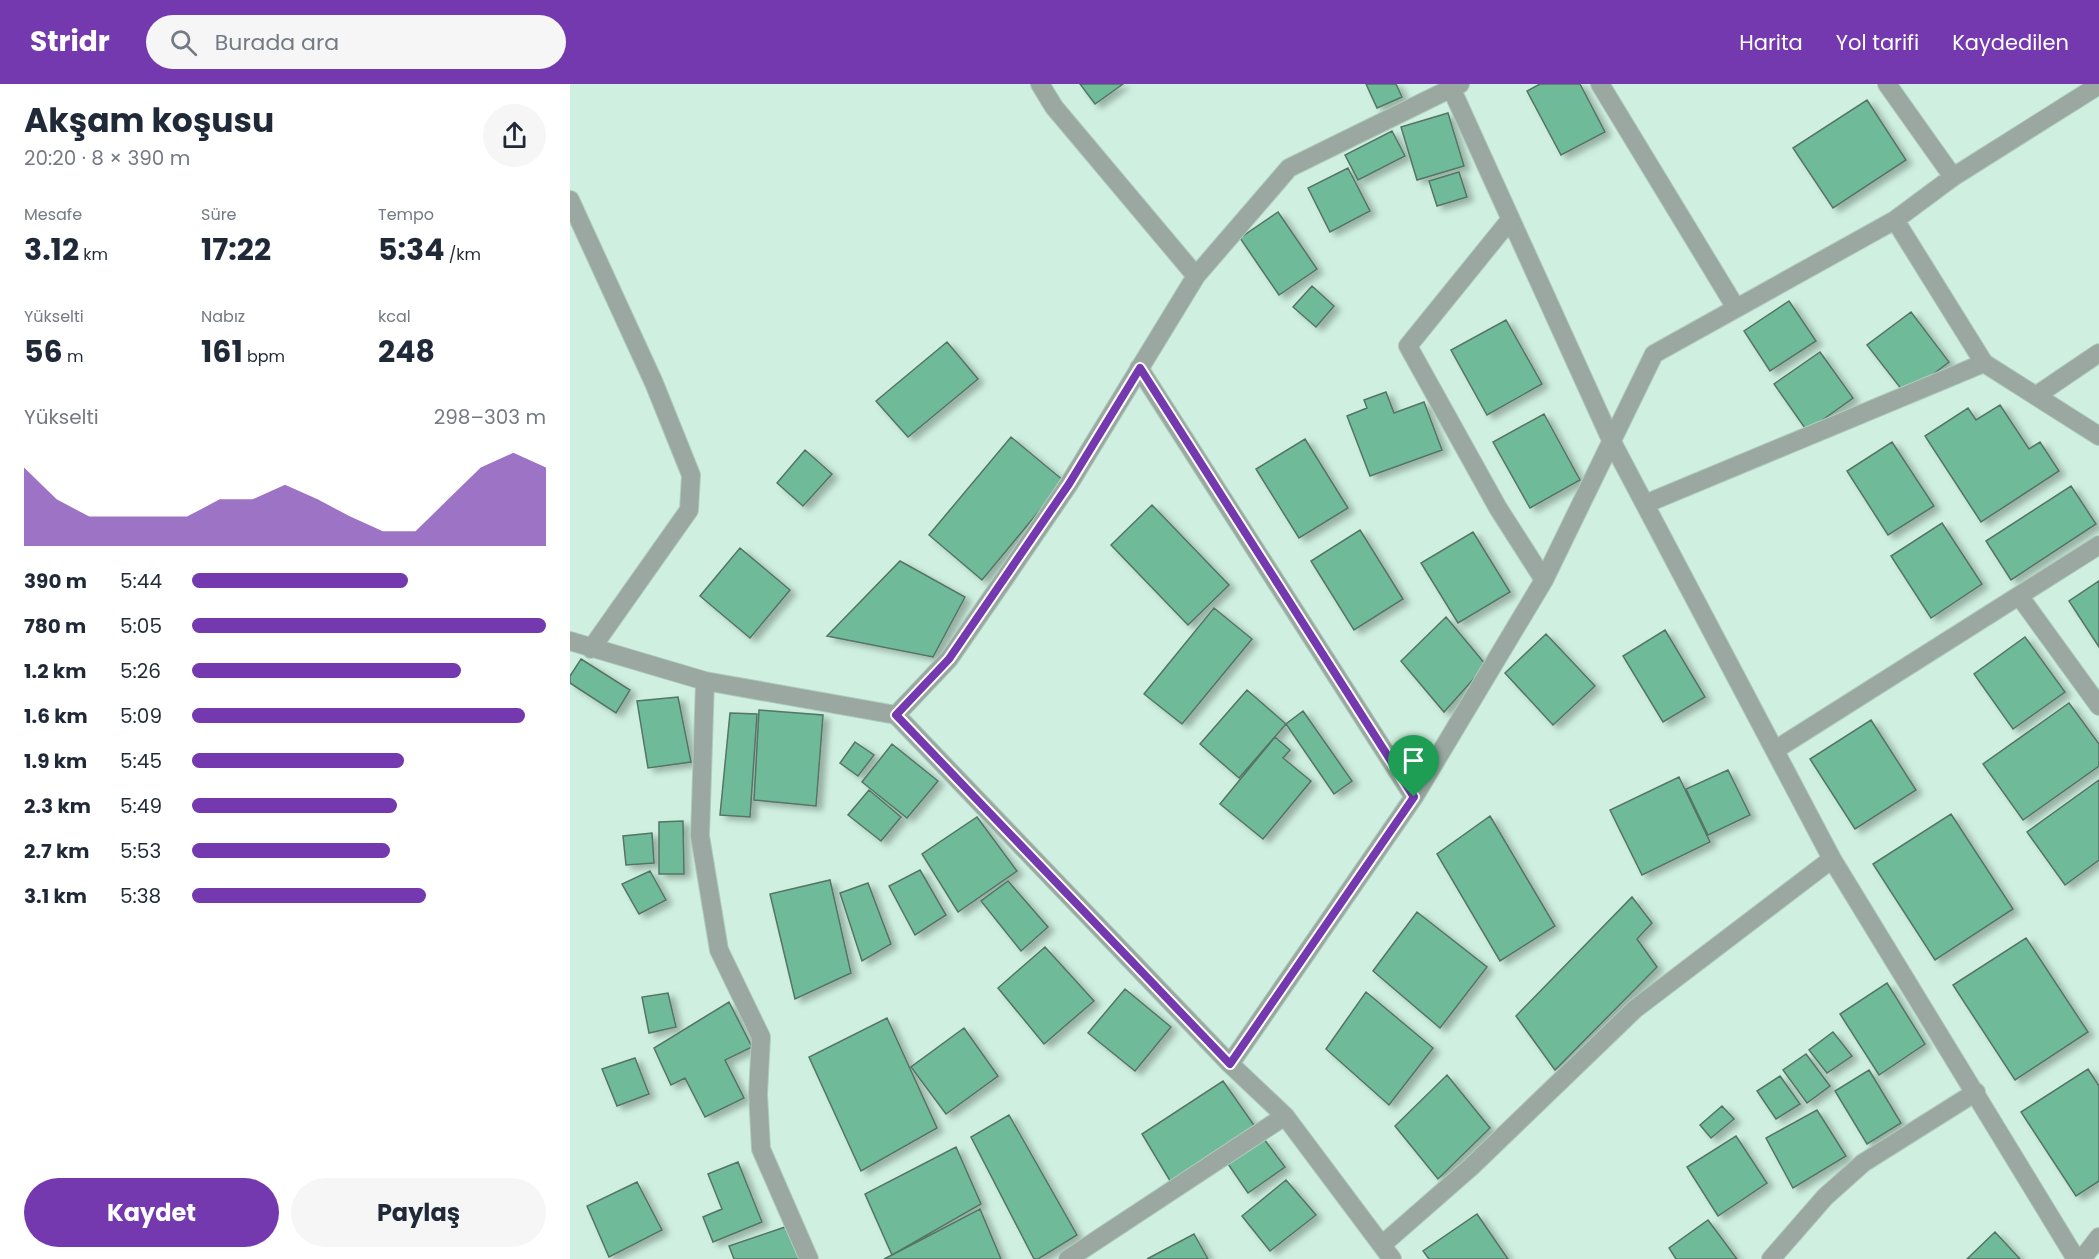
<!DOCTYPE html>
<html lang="tr">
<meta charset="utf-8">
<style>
body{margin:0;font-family:Poppins,sans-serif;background:#f6f6f7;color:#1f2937;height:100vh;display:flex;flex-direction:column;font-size:22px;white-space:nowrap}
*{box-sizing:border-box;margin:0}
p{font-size:20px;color:#747a83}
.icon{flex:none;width:33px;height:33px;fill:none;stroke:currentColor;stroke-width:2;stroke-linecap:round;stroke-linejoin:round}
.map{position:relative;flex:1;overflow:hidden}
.details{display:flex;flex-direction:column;background:#fff;width:570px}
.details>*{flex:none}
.pin{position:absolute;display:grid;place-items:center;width:51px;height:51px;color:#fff;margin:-62px -26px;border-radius:50% 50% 50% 0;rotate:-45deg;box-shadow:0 0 6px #0007}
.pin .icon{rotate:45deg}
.round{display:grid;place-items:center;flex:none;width:63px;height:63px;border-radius:32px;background:#f6f6f7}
.summary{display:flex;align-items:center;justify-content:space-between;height:102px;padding:0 24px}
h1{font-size:33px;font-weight:700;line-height:45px}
.stats{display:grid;grid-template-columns:repeat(3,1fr);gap:9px;height:102px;padding:6px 24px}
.stats div{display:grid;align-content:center}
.stats b{font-size:30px;font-weight:700}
.stats small{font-size:16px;font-weight:400}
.stats p{font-size:16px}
.chart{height:168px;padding:12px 24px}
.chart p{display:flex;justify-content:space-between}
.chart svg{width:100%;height:108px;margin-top:6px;fill:#7439af;opacity:.7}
.primary-button{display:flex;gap:12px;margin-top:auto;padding:12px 24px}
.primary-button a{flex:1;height:69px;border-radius:36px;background:#7439af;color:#fff;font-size:24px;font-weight:700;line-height:69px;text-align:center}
.primary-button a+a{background:#f6f6f7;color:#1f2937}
ul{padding:0 24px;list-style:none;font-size:20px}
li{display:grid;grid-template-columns:96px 72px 1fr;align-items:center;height:45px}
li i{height:15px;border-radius:8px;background:#7439af}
header{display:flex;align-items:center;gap:36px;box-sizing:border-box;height:84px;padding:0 30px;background:#7439af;color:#fff}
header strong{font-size:28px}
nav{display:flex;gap:33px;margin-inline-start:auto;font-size:21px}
.search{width:420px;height:54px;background:#f6f6f7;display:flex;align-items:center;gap:15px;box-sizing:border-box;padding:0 21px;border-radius:33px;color:#747a83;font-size:22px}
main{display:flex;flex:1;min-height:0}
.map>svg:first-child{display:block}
</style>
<header>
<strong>Stridr</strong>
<div class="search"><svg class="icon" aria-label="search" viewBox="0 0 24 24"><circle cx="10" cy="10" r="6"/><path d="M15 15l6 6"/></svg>Burada ara</div>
<nav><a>Harita</a><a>Yol tarifi</a><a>Kaydedilen</a></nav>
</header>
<main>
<section class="details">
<div class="summary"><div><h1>Akşam koşusu</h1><p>20:20 · 8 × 390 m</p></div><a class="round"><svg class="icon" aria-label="share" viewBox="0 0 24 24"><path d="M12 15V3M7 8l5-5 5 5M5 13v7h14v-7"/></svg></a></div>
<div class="stats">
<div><p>Mesafe</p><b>3.12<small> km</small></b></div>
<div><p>Süre</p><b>17:22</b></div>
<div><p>Tempo</p><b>5:34<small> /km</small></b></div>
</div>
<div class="stats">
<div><p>Yükselti</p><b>56<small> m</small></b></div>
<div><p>Nabız</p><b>161<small> bpm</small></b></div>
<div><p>kcal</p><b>248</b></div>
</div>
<div class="chart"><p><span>Yükselti</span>298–303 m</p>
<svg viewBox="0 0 160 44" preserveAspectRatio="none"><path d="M0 44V12L10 25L20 32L30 32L40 32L50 32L60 25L70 25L80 19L90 25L100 32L110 38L120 38L130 25L140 12L150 6L160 12V44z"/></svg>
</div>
<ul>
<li><b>390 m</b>5:44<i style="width:61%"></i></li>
<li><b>780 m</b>5:05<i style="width:100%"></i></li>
<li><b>1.2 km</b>5:26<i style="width:76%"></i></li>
<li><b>1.6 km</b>5:09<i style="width:94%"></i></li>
<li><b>1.9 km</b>5:45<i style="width:60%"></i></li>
<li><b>2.3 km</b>5:49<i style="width:58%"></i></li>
<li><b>2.7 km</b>5:53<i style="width:56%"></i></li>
<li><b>3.1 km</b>5:38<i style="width:66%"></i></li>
</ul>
<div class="primary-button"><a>Kaydet</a><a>Paylaş</a></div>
</section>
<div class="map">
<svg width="1529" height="1175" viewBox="0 0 1529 1175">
<defs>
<filter id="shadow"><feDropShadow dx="6" dy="4" stdDeviation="3" flood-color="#0004"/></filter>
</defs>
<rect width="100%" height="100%" fill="#cff0e0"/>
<path fill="#6eba99" stroke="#567466" stroke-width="1.5" filter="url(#shadow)" d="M 510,0 L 553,0 L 525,20 Z
M 796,0 L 826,0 L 832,13 L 807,24 Z
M 970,0 L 1010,0 L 1035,48 L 991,71 L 957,7 Z
M 1297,16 L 1336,76 L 1263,124 L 1223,64 Z
M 878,29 L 894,82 L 847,96 L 831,43 Z
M 822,47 L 835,72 L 788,96 L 775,71 Z
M 778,84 L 800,127 L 760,148 L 738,104 Z
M 889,88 L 897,113 L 867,122 L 859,97 Z
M 708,128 L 747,185 L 709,211 L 670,154 Z
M 742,202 L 764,222 L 746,243 L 723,223 Z
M 1219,217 L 1246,257 L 1200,287 L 1174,247 Z
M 1341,228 L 1379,278 L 1336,311 L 1297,261 Z
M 936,236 L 972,300 L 917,331 L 881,266 Z
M 377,258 L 408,295 L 338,353 L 306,317 Z
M 1250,268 L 1283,314 L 1237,347 L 1204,300 Z
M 816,308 L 824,329 L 854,318 L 872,366 L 800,392 L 777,332 L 797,324 L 794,316 Z
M 1430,321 L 1459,365 L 1470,358 L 1489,387 L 1411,438 L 1355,352 L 1398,324 L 1406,336 Z
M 974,330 L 1010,396 L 960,424 L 923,358 Z
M 441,353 L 494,397 L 412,496 L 359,451 Z
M 735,355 L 778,424 L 729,454 L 686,385 Z
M 1322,358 L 1364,422 L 1318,451 L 1277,387 Z
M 235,366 L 262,390 L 233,422 L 207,399 Z
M 1501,402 L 1526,440 L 1441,496 L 1416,457 Z
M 582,421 L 659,501 L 618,541 L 541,461 Z
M 1372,439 L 1412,500 L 1361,534 L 1321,472 Z
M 790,446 L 833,515 L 784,546 L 741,477 Z
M 903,448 L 940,508 L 888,539 L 851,479 Z
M 170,464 L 220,506 L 180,554 L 130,512 Z
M 330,477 L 395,513 L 363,573 L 257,552 Z
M 1529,497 L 1529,563 L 1499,517 Z
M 644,524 L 682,555 L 612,640 L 574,610 Z
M 876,533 L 916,581 L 874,628 L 831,577 Z
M 1095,546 L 1135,613 L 1093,638 L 1053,572 Z
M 976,550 L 1025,602 L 983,641 L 935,589 Z
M 1455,553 L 1495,608 L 1443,645 L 1404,590 Z
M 11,575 L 60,606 L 46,629 L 0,599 L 0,592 Z
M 677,606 L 716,640 L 669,694 L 630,660 Z
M 108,613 L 121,678 L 78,684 L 67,617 Z
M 1499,619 L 1529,660 L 1529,682 L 1453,736 L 1413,680 Z
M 189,626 L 253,631 L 246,722 L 184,716 Z
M 733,627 L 782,697 L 764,710 L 716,640 Z
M 160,629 L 187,630 L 180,733 L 150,731 Z
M 1301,636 L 1346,706 L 1285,745 L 1240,675 Z
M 705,653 L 720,666 L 713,674 L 741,697 L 693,755 L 650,720 Z
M 285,658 L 304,671 L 288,692 L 270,679 Z
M 322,660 L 368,697 L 337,734 L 292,698 Z
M 1158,686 L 1180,731 L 1138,751 L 1116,705 Z
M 1109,693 L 1140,758 L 1072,791 L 1040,726 Z
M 1529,696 L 1529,776 L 1495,801 L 1457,748 Z
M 299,706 L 331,733 L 311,757 L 278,731 Z
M 1381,730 L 1443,825 L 1365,876 L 1303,780 Z
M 920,732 L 985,842 L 930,877 L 867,770 Z
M 407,733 L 447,787 L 388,828 L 352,770 Z
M 113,737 L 114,790 L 89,790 L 89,738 Z
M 82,749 L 84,779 L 56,781 L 53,752 Z
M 350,786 L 376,831 L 345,851 L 319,802 Z
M 80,787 L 96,816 L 69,830 L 52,800 Z
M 260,796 L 281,889 L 225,915 L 200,810 Z
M 438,797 L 478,843 L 451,867 L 411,817 Z
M 298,799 L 321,860 L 292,877 L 270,809 Z
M 1062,813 L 1082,839 L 1067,855 L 1087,883 L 985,986 L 946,932 Z
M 847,828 L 917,883 L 870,944 L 803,887 Z
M 1456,854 L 1518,948 L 1445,996 L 1383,901 Z
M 475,863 L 524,917 L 474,960 L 428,904 Z
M 1317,899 L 1355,960 L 1309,991 L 1270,930 Z
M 555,905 L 601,943 L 565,987 L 518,949 Z
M 796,908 L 863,964 L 819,1021 L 756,965 Z
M 98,909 L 106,943 L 79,949 L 72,913 Z
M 159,918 L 182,963 L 155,976 L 174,1014 L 135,1033 L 115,994 L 101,1001 L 84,964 Z
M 317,934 L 367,1044 L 291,1087 L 239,973 Z
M 394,944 L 428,992 L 376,1030 L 341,983 Z
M 1263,948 L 1282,972 L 1257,989 L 1239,966 Z
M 1236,970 L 1260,1002 L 1237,1019 L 1213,986 Z
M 65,974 L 79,1010 L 47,1022 L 32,985 Z
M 1518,985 L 1529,1002 L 1529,1097 L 1506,1112 L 1451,1028 Z
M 1299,986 L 1331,1039 L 1297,1060 L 1265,1007 Z
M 877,991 L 920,1044 L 868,1095 L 825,1042 Z
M 1210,992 L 1230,1020 L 1206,1035 L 1187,1007 Z
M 653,997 L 686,1044 L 602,1100 L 572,1050 Z
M 1152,1022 L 1164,1035 L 1141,1054 L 1130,1041 Z
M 1247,1026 L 1276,1072 L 1223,1104 L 1196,1054 Z
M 439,1031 L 507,1151 L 468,1175 L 464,1175 L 401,1053 Z
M 1166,1052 L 1197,1099 L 1148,1132 L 1117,1083 Z
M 694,1055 L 715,1083 L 678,1109 L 658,1080 Z
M 386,1063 L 411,1120 L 322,1171 L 295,1110 Z
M 168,1078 L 192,1138 L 143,1158 L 133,1133 L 152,1125 L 138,1090 Z
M 716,1096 L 746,1131 L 700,1167 L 672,1132 Z
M 67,1098 L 92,1146 L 39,1173 L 17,1122 Z
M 410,1125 L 431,1175 L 314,1175 L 322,1171 Z
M 907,1130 L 938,1175 L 859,1175 L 853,1167 Z
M 1138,1136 L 1167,1175 L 1106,1175 L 1099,1164 Z
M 218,1142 L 230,1175 L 164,1175 L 159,1162 Z
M 1425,1148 L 1450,1175 L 1397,1175 Z
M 624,1150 L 638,1175 L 577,1175 Z"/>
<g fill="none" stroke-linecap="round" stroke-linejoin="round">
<defs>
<path id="minor" d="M 470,0 L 484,23 L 626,192
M 1030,0 L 1166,224
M 1317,0 L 1383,93
M 882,6 L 1042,358 L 1262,775 L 1506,1175
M 0,116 L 84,299 L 121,391 L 119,426 L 21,565
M 940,136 L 838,262 L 928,424 L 974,496
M 1325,136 L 1414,279 L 1529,352
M 569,284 L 844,713
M 1467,311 L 1529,269
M 1075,420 L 1414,279
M 1450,513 L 1529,622
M 0,557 L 135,597 L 326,631 L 660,980 L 715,1032 L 822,1175
M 135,597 L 130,752 L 149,866 L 191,953 L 188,1010 L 191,1065 L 239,1175
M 326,631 L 379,575 L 435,494 L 499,400 L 626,192 L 719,84 L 890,0
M 1205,666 L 1529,461
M 660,980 L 844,713 L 974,496 L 1084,270 L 1325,136 L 1383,93 L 1529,1
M 813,1160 L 901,1083 L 1065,925 L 1262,775
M 498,1175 L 715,1032
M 1201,1175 L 1255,1113 L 1293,1079 L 1406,1008
M 1512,1175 L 1529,1153"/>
</defs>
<use href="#minor" stroke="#aeccbd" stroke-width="20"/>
<use href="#minor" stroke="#9aa8a1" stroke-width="18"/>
</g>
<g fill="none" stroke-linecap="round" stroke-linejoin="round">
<defs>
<path id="route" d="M 570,284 L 844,713 L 660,980 L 326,631 L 379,575 L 499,400 Z"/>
</defs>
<use href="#route" stroke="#fff" stroke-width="12"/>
<use href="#route" stroke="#7439af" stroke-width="8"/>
</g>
</svg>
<div class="pin" style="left:844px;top:713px;background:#1e9e55"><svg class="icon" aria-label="arrive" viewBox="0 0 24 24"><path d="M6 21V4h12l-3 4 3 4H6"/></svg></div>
</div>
</main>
